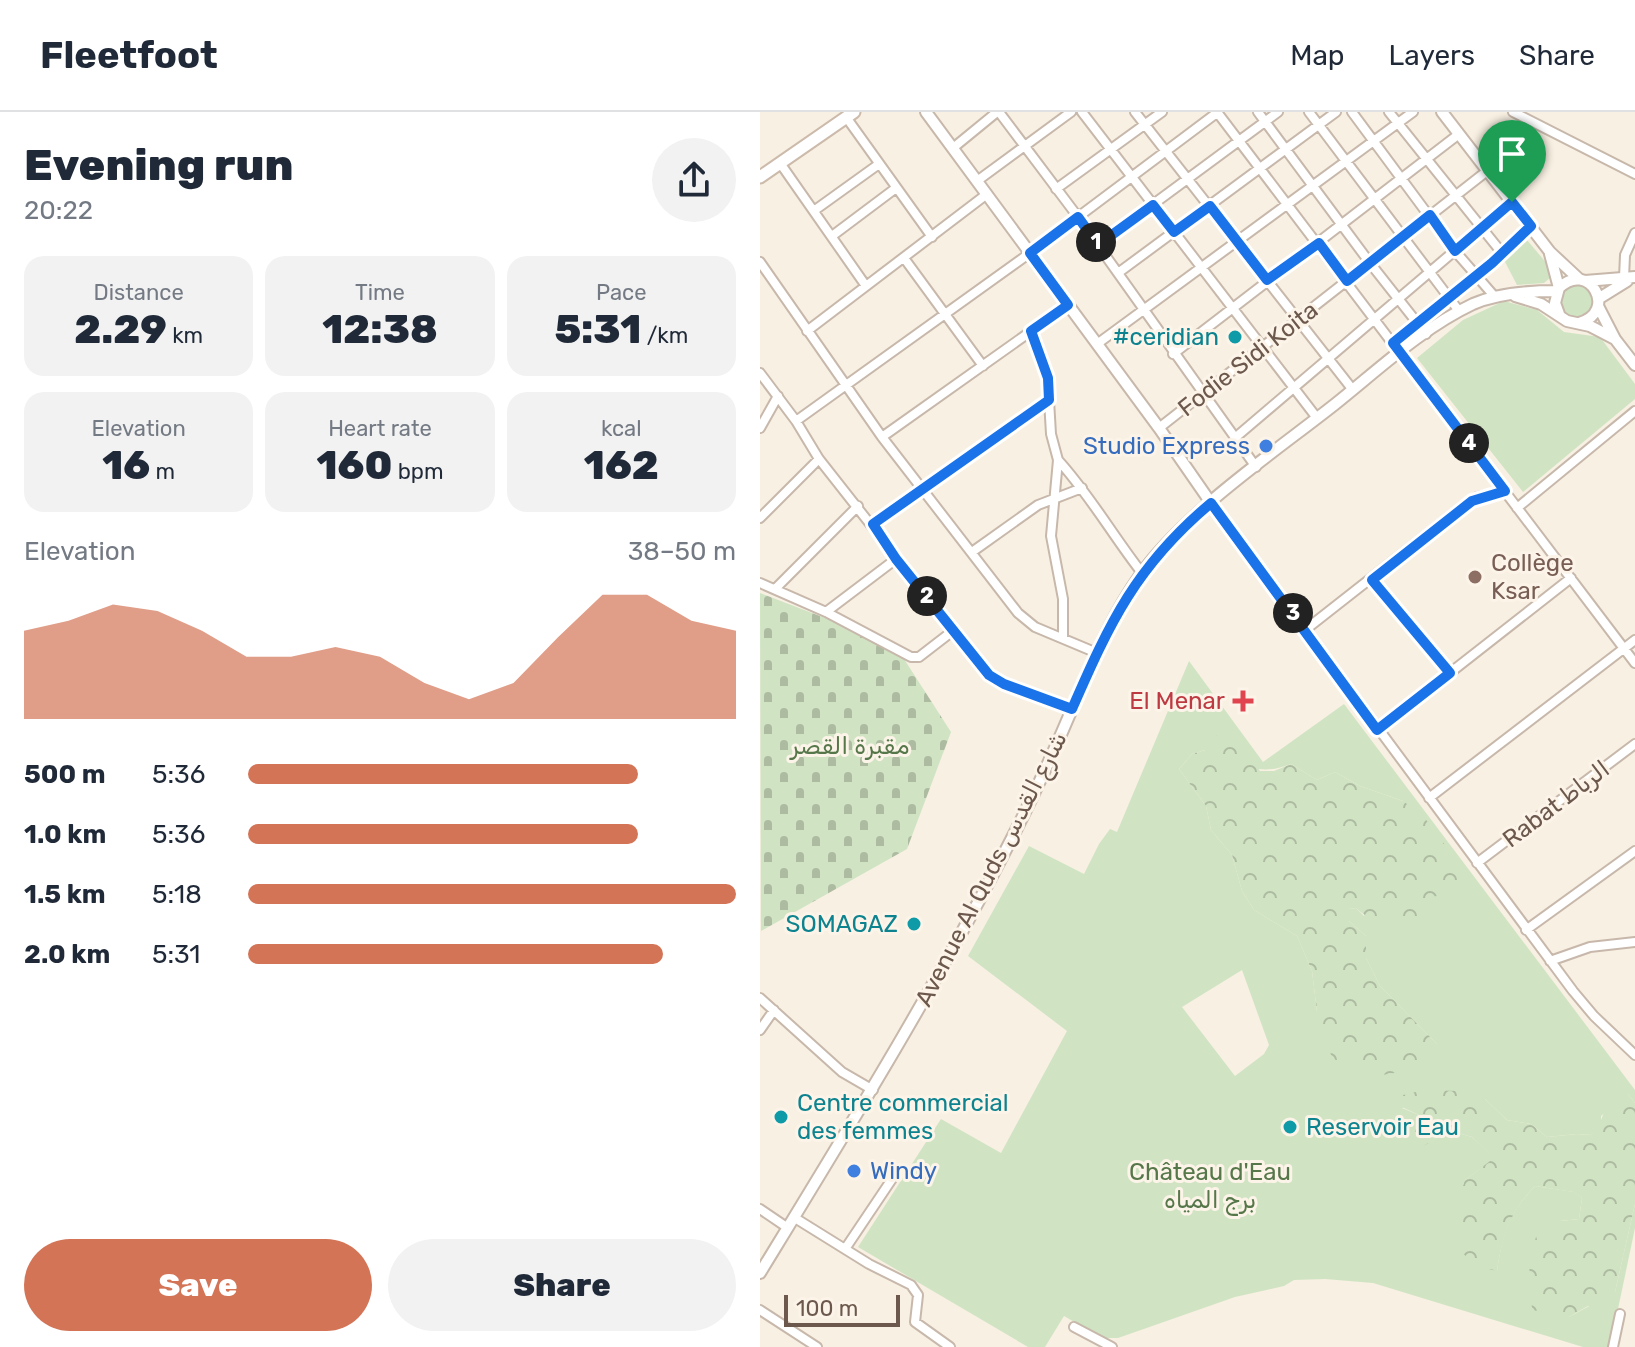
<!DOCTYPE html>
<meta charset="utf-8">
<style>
body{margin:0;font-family:Rubik,"Noto Sans Arabic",sans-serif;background:#f2f2f3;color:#1f2937;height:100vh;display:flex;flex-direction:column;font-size:30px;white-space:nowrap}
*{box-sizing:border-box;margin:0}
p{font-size:26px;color:#747a83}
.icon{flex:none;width:44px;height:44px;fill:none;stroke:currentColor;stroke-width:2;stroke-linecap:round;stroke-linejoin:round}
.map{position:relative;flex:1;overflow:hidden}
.side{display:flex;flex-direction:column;background:#fff;width:760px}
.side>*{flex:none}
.scale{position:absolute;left:24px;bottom:20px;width:116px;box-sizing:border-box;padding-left:8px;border:4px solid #6c584c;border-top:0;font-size:22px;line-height:28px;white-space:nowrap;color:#6c584c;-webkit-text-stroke:6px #fcf4e8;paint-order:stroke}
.pin{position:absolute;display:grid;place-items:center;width:68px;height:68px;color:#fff;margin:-82px -34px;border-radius:50% 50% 50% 0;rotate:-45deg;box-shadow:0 0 8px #0007}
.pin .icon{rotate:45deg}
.km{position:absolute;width:40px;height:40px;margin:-20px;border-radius:50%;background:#222;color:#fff;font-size:22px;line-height:40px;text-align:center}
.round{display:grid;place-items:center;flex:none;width:84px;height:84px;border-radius:42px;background:#f2f2f3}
.overview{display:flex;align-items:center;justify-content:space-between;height:136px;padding:0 24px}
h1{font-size:44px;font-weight:800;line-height:60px}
.figures{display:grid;grid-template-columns:repeat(3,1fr);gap:12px;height:136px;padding:8px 24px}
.figures div{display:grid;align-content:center;border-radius:20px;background:#f2f2f3;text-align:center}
.figures b{font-size:40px;font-weight:800}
.figures small{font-size:22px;font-weight:400}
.figures p{font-size:22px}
.chart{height:224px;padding:16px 24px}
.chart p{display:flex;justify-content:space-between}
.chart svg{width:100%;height:144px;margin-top:8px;fill:#d37456;opacity:.7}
.button{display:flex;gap:16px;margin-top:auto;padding:16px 24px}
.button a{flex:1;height:92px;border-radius:48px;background:#d37456;color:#fff;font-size:32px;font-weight:800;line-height:92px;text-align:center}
.button a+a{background:#f2f2f3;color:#1f2937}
ul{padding:0 24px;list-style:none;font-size:26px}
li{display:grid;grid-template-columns:128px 96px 1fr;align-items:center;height:60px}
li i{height:20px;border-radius:10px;background:#d37456}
header{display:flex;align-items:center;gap:48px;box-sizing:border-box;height:112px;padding:0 40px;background:#fff;border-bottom:2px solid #e0e1e3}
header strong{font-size:38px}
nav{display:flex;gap:44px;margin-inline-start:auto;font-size:28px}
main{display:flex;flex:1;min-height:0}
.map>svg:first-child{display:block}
</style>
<header>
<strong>Fleetfoot</strong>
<nav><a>Map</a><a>Layers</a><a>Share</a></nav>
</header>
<main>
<section class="side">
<div class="overview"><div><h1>Evening run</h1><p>20:22</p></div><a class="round"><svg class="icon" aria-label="share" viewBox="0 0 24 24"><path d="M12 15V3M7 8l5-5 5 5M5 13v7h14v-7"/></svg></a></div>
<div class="figures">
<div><p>Distance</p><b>2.29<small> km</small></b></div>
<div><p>Time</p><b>12:38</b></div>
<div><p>Pace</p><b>5:31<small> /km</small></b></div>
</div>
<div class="figures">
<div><p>Elevation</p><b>16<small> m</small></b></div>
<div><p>Heart rate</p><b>160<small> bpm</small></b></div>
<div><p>kcal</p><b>162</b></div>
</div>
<div class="chart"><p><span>Elevation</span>38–50 m</p>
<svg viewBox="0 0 160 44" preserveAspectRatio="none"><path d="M0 44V17L10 14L20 9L30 11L40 17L50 25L60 25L70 22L80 25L90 33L100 38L110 33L120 19L130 6L140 6L150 14L160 17V44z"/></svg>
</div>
<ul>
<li><b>500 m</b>5:36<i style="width:80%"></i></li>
<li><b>1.0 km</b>5:36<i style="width:80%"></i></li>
<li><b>1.5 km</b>5:18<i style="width:100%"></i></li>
<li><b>2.0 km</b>5:31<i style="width:85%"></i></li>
</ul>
<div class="button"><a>Save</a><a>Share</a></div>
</section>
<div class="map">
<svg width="875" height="1235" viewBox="0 0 875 1235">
<defs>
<pattern id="forest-crowns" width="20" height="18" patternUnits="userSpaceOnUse" patternTransform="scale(2)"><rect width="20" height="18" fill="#d0e4c3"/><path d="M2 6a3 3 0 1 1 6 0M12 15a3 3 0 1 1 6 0" fill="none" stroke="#adbca1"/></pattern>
<pattern id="cemetery-stones" width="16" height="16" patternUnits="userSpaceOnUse" patternTransform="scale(2)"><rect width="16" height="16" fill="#d0e4c3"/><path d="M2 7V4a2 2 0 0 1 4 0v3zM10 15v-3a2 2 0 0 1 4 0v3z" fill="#adbca1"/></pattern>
</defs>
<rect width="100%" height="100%" fill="#f8f0e2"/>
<path fill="#d0e4c3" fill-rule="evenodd" d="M 767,128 L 789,154 L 791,165 L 784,171 L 757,173 L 743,146 Z
M799 189a17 17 0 1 1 34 0a17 17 0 1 1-34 0Z
M 744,189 L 777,198 L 804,220 L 840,225 L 875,272 L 875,287 L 763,380 L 657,246 L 703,208 Z
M 429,549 L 503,650 L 584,592 L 875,978 L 875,991 L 868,982 L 841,1004 L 841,1015 L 831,1023 L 817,1022 L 787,1025 L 771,1012 L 747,1008 L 725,987 L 642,996 L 659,1003 L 658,1012 L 663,1033 L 691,1019 L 712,1025 L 735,1046 L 705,1068 L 737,1159 C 743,1120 748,1103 775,1074 L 814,1080 L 822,1086 L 819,1107 L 800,1109 L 809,1205 L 855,1180 L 875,1092 L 875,1116 L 850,1235 L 823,1235 L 613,1171 L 565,1167 L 534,1168 L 524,1174 L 475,1185 L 358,1226 L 342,1226 L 304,1204 L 285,1235 L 268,1235 L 98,1135 L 181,1007 L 241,1041 L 307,919 L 208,844 L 269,734 L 324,762 L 339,732 L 350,717 L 357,720 ZM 445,638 C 477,650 497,666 531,652 L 557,668 L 575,660 L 600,674 L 643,689 L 604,804 L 596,796 L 589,797 L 589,809 L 606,824 L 606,846 L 620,874 L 677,932 L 557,900 L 552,859 L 537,824 L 494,798 L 482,779 L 472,743 L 451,718 L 446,694 L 419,657 L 432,642 ZM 482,858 L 509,933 L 504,942 L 475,964 L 422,895 Z"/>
<path fill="url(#forest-crowns)" d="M 472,620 L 500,659 L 514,659 L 531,652 L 557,668 L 575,660 L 600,674 L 643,689 L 664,705 L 703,757 L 706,780 L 670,785 L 672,798 L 655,818 C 633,810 615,814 596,796 L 589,797 L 589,809 L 606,824 L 606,846 L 620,874 L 677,932 L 670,950 L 646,959 L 610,965 L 572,946 L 557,900 L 552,859 L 537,824 L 494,798 L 482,779 L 472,743 L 451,718 L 446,694 L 419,657 L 432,642 L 445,638 L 456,624 Z
M 664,978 L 699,979 L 725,987 L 747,1008 L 771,1012 L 787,1025 L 817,1022 L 831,1023 C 849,1007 837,988 868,982 L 875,991 L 875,1092 L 855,1180 L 845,1195 L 828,1194 L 809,1205 L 772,1198 L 769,1150 L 776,1125 L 800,1109 L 819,1107 L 822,1086 L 813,1080 L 775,1074 C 749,1102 743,1122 737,1159 L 713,1153 L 698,1135 L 696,1095 L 705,1068 L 734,1046 L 712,1025 L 691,1019 L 663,1034 L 654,1025 L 659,1003 L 635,992 L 639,984 Z"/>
<path fill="url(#cemetery-stones)" d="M 0,481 L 104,521 L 144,547 L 191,620 L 147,737 L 1,819 Z"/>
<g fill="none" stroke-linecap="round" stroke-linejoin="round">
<defs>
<path id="minor" d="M 239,0 L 318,105 L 496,355
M 322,0 L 557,306
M 375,0 L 593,278
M 457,0 L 875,551
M 498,0 L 610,151 L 666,222
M 549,0 L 699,199
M 592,0 L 695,139 L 735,185
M 629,0 L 742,141
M 753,0 L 875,62
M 86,5 L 172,125
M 193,36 L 237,0
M 20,51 L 106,174
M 217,69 L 311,0
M 296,77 L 402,0
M 55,98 L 119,52
M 72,124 L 136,76
M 338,133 L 518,0
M 144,146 L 223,254
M 0,150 L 122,325 L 258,501 L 275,515 L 337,541
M 358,161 L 576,0
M 864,166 L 865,143 L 875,121
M 47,219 L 227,82
M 633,231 L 732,151 L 771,114
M 337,232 L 653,0
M 413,242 L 699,22
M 0,261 L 36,309 L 59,347 L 229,563 L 244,572 L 312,597
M 289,288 L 291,322 L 298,348 L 291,424 L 303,487 L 303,526
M 36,309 L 270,141 L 458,0
M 0,316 L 18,284
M 399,316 L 727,59
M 122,325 L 308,193
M 476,325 L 752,90
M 298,348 C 330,383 353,424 382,461
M 451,391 L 813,879 L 834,904 L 875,943
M 757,396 L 875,299
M 0,406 L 59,347
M 113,412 L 289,288 L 288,266 L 271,219
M 212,440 L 278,393 L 322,376
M 612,468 L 690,561
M 0,471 L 66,500 L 151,545 L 159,545 L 194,518
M 15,477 L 98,394
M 66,500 L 136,447
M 545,518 L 703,394 L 717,385 L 745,379
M 617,618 L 811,466
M 669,686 L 875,528
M 717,751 L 875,632
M 766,818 L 875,739
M 790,849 L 830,835 L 875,830
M 0,886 L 82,960 L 113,978
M 0,918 L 14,898
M 0,1097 L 28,1116
M 35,1106 L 109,1152 L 151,1173 L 158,1183 L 155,1210 L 190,1235
M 85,1137 L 136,1061
M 0,1198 L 57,1235
M 314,1215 L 352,1235
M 853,1235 L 860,1202"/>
<path id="tertiary" d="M 166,0 L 399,316 L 451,391
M 682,0 L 790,140 L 819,167
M 790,142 L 799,176
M 825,169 L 875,165
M 755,184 L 781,192 L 807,209 L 830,214 L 855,227
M 838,187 L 867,169
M 838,194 L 855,227 L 875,253
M 799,202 L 795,191 L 799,176 C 829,147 859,200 819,211
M 0,1161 C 88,1017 177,873 254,722 C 276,679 296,635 315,590 C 334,546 353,501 381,462 C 427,399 513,341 574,293 C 618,258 662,216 713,192 C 738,181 769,179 797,179"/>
<path id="secondary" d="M 0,65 L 94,0"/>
</defs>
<use href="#minor" stroke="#c7b8ab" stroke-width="12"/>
<use href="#tertiary" stroke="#c7b8ab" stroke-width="14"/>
<use href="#secondary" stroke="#ccbaab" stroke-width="15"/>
<use href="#minor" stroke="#fff" stroke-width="8"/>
<use href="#tertiary" stroke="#fff" stroke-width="10"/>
<use href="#secondary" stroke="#fff" stroke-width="11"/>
</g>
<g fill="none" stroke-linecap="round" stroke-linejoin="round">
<defs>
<path id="route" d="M 752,90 L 771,114 L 732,151 L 633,231 L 745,379 L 712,389 L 612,468 L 690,561 L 617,618 L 451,391 C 376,454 350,510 312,597 L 244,572 L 229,563 L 136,447 L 113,412 L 289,288 L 288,266 L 271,219 L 308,193 L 270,141 L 318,105 L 338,133 L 393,93 L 414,120 L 450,94 L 507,168 L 559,131 L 587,169 L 670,103 L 695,139 Z"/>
</defs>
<use href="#route" stroke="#fff" stroke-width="16"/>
<use href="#route" stroke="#1a73e8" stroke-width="10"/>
</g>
<g fill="#0f9aa8" stroke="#fcf4e8" stroke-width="3">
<circle cx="475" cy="225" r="8"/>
<circle cx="154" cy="812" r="8"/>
<circle cx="21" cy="1005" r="8"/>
<circle cx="530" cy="1015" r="8"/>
</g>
<g fill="#3f7fe0" stroke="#fcf4e8" stroke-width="3">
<circle cx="506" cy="334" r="8"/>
<circle cx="94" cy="1059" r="8"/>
</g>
<circle fill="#8d6e63" stroke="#fcf4e8" stroke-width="3" cx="715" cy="465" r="8"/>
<path fill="#e0444e" stroke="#fcf4e8" stroke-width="3" d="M479 577h8v8h8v8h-8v8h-8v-8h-8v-8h8z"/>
<g text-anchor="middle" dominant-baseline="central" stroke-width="6" stroke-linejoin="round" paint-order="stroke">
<g font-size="24" fill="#0d838f" stroke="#fcf4e8" text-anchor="end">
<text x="459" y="225">#ceridian</text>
<text x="138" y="812">SOMAGAZ</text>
<text x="37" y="991" text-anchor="start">Centre commercial<tspan x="37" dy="28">des femmes</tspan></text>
<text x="546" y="1015" text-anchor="start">Reservoir Eau</text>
</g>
<g font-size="24" fill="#6c584c" stroke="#fcf4e8">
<text transform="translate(488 247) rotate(-38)">Fodie Sidi Koita</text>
<text transform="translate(796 692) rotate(-37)">Rabat الرباط</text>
<text transform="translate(231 757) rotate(-63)">Avenue Al Quds شارع القدس</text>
</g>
<g font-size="24" fill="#366cbe" stroke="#fcf4e8" text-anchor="end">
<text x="490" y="334">Studio Express</text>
<text x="110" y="1059" text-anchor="start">Windy</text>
</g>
<g font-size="24" fill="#785e54" stroke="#fcf4e8" text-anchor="start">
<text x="731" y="451">Collège<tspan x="731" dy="28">Ksar</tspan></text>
</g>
<g font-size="24" fill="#be3a42" stroke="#fcf4e8" text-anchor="end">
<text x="465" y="589">El Menar</text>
</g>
<g font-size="24" fill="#557749" stroke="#fcf4e8">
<text x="90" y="634">مقبرة القصر</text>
<text x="450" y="1060">Château d'Eau<tspan x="450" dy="28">برج المياه</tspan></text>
</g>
</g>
</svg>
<div class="scale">100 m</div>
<div class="pin" style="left:752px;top:90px;background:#1e9e55"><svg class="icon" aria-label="arrive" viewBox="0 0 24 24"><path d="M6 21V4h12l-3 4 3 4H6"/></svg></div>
<b class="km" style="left:336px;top:130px">1</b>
<b class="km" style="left:167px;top:484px">2</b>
<b class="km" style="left:533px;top:501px">3</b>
<b class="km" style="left:709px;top:331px">4</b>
</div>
</main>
